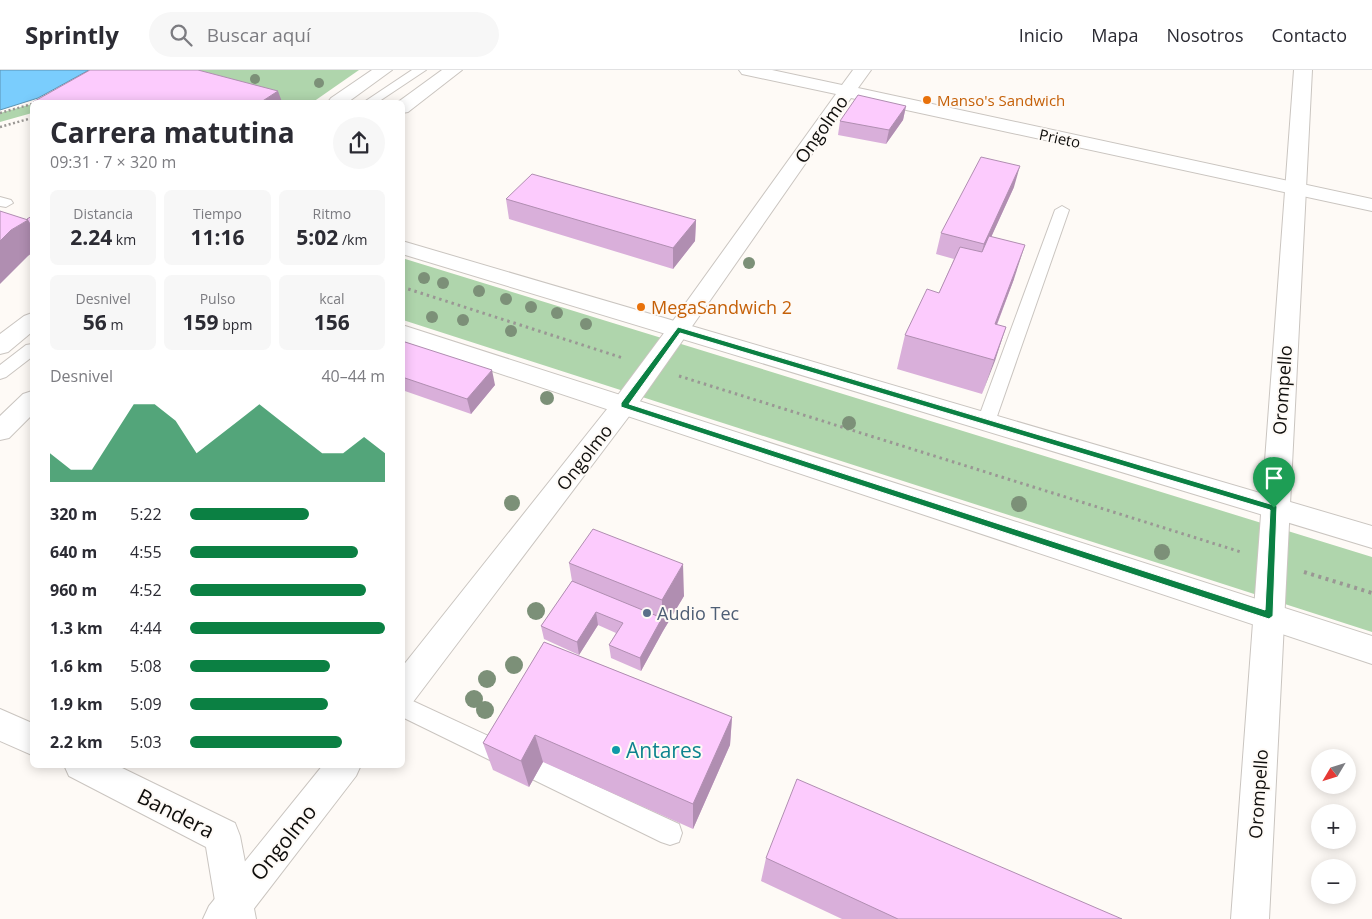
<!DOCTYPE html>
<html lang="es">
<meta charset="utf-8">
<style>
body{margin:0;font-family:"Open Sans",sans-serif;background:#f7f7f7;color:#2b2b33;height:100vh;display:flex;flex-direction:column;font-size:19px;white-space:nowrap}
*{box-sizing:border-box;margin:0}
p{font-size:16px;color:#7c7c81}
.icon{flex:none;width:28px;height:28px;fill:none;stroke:currentColor;stroke-width:2;stroke-linecap:round;stroke-linejoin:round}
.map{position:relative;flex:1;overflow:hidden}
.panel{position:absolute;left:30px;top:30px;width:375px;height:668px;display:flex;flex-direction:column;background:#fff;border-radius:8px;box-shadow:0 2px 12px #0003}
.panel>*{flex:none}
.needle{width:32px;rotate:232deg}
.tools{position:absolute;left:1311px;top:679px;display:grid;gap:10px}
.tools a{display:grid;place-items:center;width:45px;height:45px;border-radius:50%;background:#fff;box-shadow:0 2px 12px #0003;font-size:25px}
.pin{position:absolute;display:grid;place-items:center;width:42px;height:42px;color:#fff;margin:-51px -21px;border-radius:50% 50% 50% 0;rotate:-45deg;box-shadow:0 0 5px #0007}
.pin .icon{rotate:45deg}
.round{display:grid;place-items:center;flex:none;width:52px;height:52px;border-radius:26px;background:#f7f7f7}
.overview{display:flex;align-items:center;justify-content:space-between;height:85px;padding:0 20px}
h1{font-size:28px;font-weight:700;line-height:38px}
.metrics{display:grid;grid-template-columns:repeat(3,1fr);gap:8px;height:85px;padding:5px 20px}
.metrics div{display:grid;align-content:center;border-radius:8px;background:#f7f7f7;text-align:center}
.metrics b{font-size:21px;font-weight:700}
.metrics small{font-size:14px;font-weight:400}
.metrics p{font-size:14px}
.chart{height:140px;padding:10px 20px}
.chart p{display:flex;justify-content:space-between}
.chart svg{width:100%;height:90px;margin-top:5px;fill:#0b8043;opacity:.7}
ul{padding:0 20px;list-style:none;font-size:16px}
li{display:grid;grid-template-columns:80px 60px 1fr;align-items:center;height:38px}
li i{height:12px;border-radius:6px;background:#0b8043}
header{display:flex;align-items:center;gap:30px;box-sizing:border-box;height:70px;padding:0 25px;background:#fff;border-bottom:1px solid #e1e1e2}
header strong{font-size:24px}
nav{display:flex;gap:28px;margin-inline-start:auto;font-size:18px}
.search{width:350px;height:45px;background:#f7f7f7;display:flex;align-items:center;gap:12px;box-sizing:border-box;padding:0 18px;border-radius:28px;color:#7c7c81;font-size:19px}
.map>svg:first-child{display:block}
</style>
<header>
<strong>Sprintly</strong>
<div class="search"><svg class="icon" aria-label="search" viewBox="0 0 24 24"><circle cx="10" cy="10" r="6"/><path d="M15 15l6 6"/></svg>Buscar aquí</div>
<nav><a>Inicio</a><a>Mapa</a><a>Nosotros</a><a>Contacto</a></nav>
</header>
<div class="map">
<svg width="1372" height="849" viewBox="0 0 1372 849">
<rect width="100%" height="100%" fill="#fefaf6"/>
<path fill="#afd5ac" d="M 165,0 L 359,0 L 313,32 L 288,32 Z
M 32,34 L 32,43 L 0,52 L 0,43 Z
M 402,188 L 1372,487 L 1372,562 L 403,250 Z"/>
<path fill="#7acdfd" stroke="#5a94b5" d="M 0,0 L 89,0 L 38,28 L 0,40 Z"/>
<g fill="none" stroke-linecap="round" stroke-linejoin="round">
<defs>
<path id="service" d="M 412,0 L 426,0 L 378,32 L 364,32 Z
M 0,127 L 11,130 L 13,133 L 6,137 L 0,136 Z
M 1062,136 L 1069,140 L 995,352 L 992,356 L 986,358 L 980,356 L 977,352 L 1055,140 Z
M 32,274 L 32,287 L 6,307 L 0,309 L 0,295 L 26,275 Z
M 402,626 L 510,676 L 514,684 L 510,692 L 502,695 L 494,692 L 402,647 Z
M 538,689 L 679,754 L 682,763 L 679,772 L 670,775 L 661,772 L 530,708 L 526,700 L 530,692 Z"/>
<path id="minor" d="M 739,0 L 772,0 L 842,15 L 853,0 L 871,0 L 858,18 L 1372,129 L 1372,141 L 851,28 L 686,265 L 678,268 L 670,265 L 666,260 L 670,255 L 836,24 L 742,4 Z
M 0,639 L 32,653 L 32,685 L 0,671 Z
M 64,695 L 116,695 L 235,753 L 240,766 L 256,849 L 218,849 L 206,777 L 69,706 Z"/>
<path id="tertiary" d="M 1294,0 L 1312,0 L 1269,849 L 1231,849 Z
M 678,252 L 686,255 L 690,260 L 633,341 L 413,632 L 402,636 L 402,597 L 615,329 L 670,255 Z
M 323,695 L 361,695 L 356,706 L 246,849 L 203,849 L 209,836 Z"/>
<path id="secondary" d="M 402,171 L 1372,456 L 1372,478 L 402,184 Z
M 402,255 L 1372,566 L 1372,594 L 402,271 Z"/>
<path id="primary" d="M 372,0 L 392,0 L 348,32 L 328,32 L 331,28 Z
M 442,0 L 462,0 L 408,42 L 402,43 L 402,32 L 398,32 Z
M 32,243 L 32,262 L 8,282 L 0,284 L 0,264 L 24,246 Z
M 32,321 L 32,345 L 9,368 L 0,370 L 0,346 L 23,324 Z"/>
</defs>
<use href="#service" stroke="#cac5c0" stroke-width="2"/>
<use href="#minor" stroke="#cac5c0" stroke-width="2"/>
<use href="#tertiary" stroke="#cac5c0" stroke-width="2"/>
<use href="#secondary" stroke="#cac5c0" stroke-width="2"/>
<use href="#primary" stroke="#cac5c0" stroke-width="2"/>
<path stroke="#9a9794" stroke-width="2.5" stroke-dasharray="2 2.5" stroke-linecap="butt" d="M 0,43 L 32,34
M 0,57 L 32,48"/>
<path stroke="#9a9794" stroke-width="3" stroke-dasharray="2.5 4" stroke-linecap="butt" d="M 402,217 L 623,288
M 679,306 L 1241,482"/>
<path stroke="#9a9794" stroke-width="4" stroke-dasharray="3 4.5" stroke-linecap="butt" d="M 1304,502 L 1372,523"/>
<use href="#service" fill="#fff" fill-rule="evenodd"/>
<use href="#minor" fill="#fff" fill-rule="evenodd"/>
<use href="#tertiary" fill="#fff" fill-rule="evenodd"/>
<use href="#secondary" fill="#fff" fill-rule="evenodd"/>
<use href="#primary" fill="#fff" fill-rule="evenodd"/>
</g>
<g fill="#7c9078">
<circle cx="255" cy="9" r="5"/>
<circle cx="319" cy="13" r="5"/>
<circle cx="749" cy="193" r="6"/>
<circle cx="424" cy="208" r="6"/>
<circle cx="443" cy="213" r="6"/>
<circle cx="479" cy="221" r="6"/>
<circle cx="506" cy="229" r="6"/>
<circle cx="531" cy="237" r="6"/>
<circle cx="557" cy="243" r="6"/>
<circle cx="432" cy="247" r="6"/>
<circle cx="463" cy="250" r="6"/>
<circle cx="586" cy="254" r="6"/>
<circle cx="511" cy="261" r="6"/>
<circle cx="547" cy="328" r="7"/>
<circle cx="849" cy="353" r="7"/>
<circle cx="512" cy="433" r="8"/>
<circle cx="1019" cy="434" r="8"/>
<circle cx="1162" cy="482" r="8"/>
<circle cx="536" cy="541" r="9"/>
<circle cx="514" cy="595" r="9"/>
<circle cx="487" cy="609" r="9"/>
<circle cx="474" cy="629" r="9"/>
<circle cx="485" cy="640" r="9"/>
</g>
<path fill="#d9afda" d="M 906,36 L 903,50 L 886,74 L 838,65 L 840,51 Z
M 1014,117 L 991,167 L 1014,209 L 997,255 L 1006,257 L 982,324 L 897,299 L 905,265 L 939,223 L 954,189 L 936,184 L 941,163 Z
M 506,129 L 696,150 L 695,171 L 673,199 L 509,149 Z
M 402,271 L 495,315 L 471,344 L 402,320 Z
M 569,493 L 684,526 L 663,561 L 641,601 L 611,588 L 609,575 L 616,563 L 598,555 L 579,585 L 544,569 L 541,556 L 572,511 Z
M 544,572 L 732,647 L 730,675 L 693,759 L 543,692 L 529,717 L 493,700 L 483,673 Z
M 766,788 L 1122,849 L 842,849 L 761,811 Z"/>
<path fill="#b08eb1" d="M 278,21 L 282,32 L 261,32 Z
M 906,36 L 903,50 L 886,74 L 889,60 Z
M 1020,96 L 1014,117 L 978,196 L 984,174 Z
M 28,150 L 32,157 L 32,183 L 28,186 L 0,214 L 0,171 L 11,160 Z
M 696,150 L 695,171 L 673,199 L 673,178 Z
M 1025,175 L 1014,209 L 984,288 L 995,254 Z
M 1006,257 L 995,291 L 982,324 L 994,290 Z
M 492,300 L 495,315 L 471,344 L 467,329 Z
M 683,494 L 684,526 L 663,561 L 641,601 L 640,588 L 662,548 L 662,530 Z
M 596,542 L 598,555 L 579,585 L 577,572 Z
M 732,647 L 730,675 L 693,759 L 693,734 Z
M 535,665 L 543,692 L 529,717 L 521,691 Z"/>
<path fill="#fccbfd" stroke="#b08eb1" d="M 90,0 L 198,0 L 278,21 L 261,32 L 33,32 Z
M 858,25 L 906,36 L 889,60 L 840,51 Z
M 981,87 L 1020,96 L 984,174 L 941,163 Z
M 532,104 L 696,150 L 673,178 L 506,129 Z
M 0,141 L 28,150 L 11,160 L 0,171 Z
M 32,146 L 32,157 L 27,149 Z
M 989,166 L 1025,175 L 995,254 L 1006,257 L 994,290 L 905,265 L 927,219 L 939,223 L 960,177 L 982,182 Z
M 402,271 L 492,300 L 467,329 L 402,307 Z
M 593,459 L 683,494 L 662,530 L 569,493 Z
M 572,511 L 662,548 L 640,588 L 609,575 L 623,553 L 596,542 L 577,572 L 541,556 Z
M 544,572 L 732,647 L 693,734 L 535,665 L 521,691 L 483,673 Z
M 797,709 L 1122,849 L 898,849 L 766,788 Z"/>
<path fill="#0b8043" stroke="#fff" fill-rule="evenodd" d="M 678,257 L 1277,436 L 1273,546 L 1269,549 L 621,337 L 621,333 ZM 680,263 L 1270,440 L 1265,540 L 629,334 Z"/>
<g fill="#e8710a" stroke="#fefaf6" stroke-width="2">
<circle cx="927" cy="30" r="5"/>
<circle cx="641" cy="237" r="5"/>
</g>
<circle fill="#5c6f8a" stroke="#fefaf6" stroke-width="2" cx="647" cy="543" r="5"/>
<circle fill="#0f9aa8" stroke="#fefaf6" stroke-width="2" cx="616" cy="680" r="5"/>
<g text-anchor="middle" dominant-baseline="central" stroke-width="4" stroke-linejoin="round" paint-order="stroke">
<g font-size="15" fill="#c56008" stroke="#fefaf6" text-anchor="start">
<text x="937" y="30">Manso's Sandwich</text>
</g>
<g font-size="15" fill="#0f0e0c" stroke="#fefaf6">
<text transform="translate(1060 68) rotate(12)">Prieto</text>
</g>
<g font-size="18" fill="#0f0e0c" stroke="#fefaf6">
<text transform="translate(821 59) rotate(-55)">Ongolmo</text>
<text transform="translate(1282 320) rotate(-86)">Orompello</text>
<text transform="translate(584 387) rotate(-52)">Ongolmo</text>
<text transform="translate(1258 724) rotate(-86)">Orompello</text>
</g>
<g font-size="18" fill="#c56008" stroke="#fefaf6" text-anchor="start">
<text x="651" y="237">MegaSandwich 2</text>
</g>
<g font-size="18" fill="#4e5e75" stroke="#fefaf6" text-anchor="start">
<text x="657" y="543">Audio Tec</text>
</g>
<g font-size="21" fill="#0d838f" stroke="#fefaf6" text-anchor="start">
<text x="626" y="680">Antares</text>
</g>
<g font-size="21" fill="#0f0e0c" stroke="#fefaf6">
<text transform="translate(176 743) rotate(27)">Bandera</text>
<text transform="translate(283 772) rotate(-51)">Ongolmo</text>
</g>
</g>
</svg>
<div class="tools">
<a><svg class="needle" viewBox="-14 -14 28 28"><path d="M0-13l5 13h-10z" fill="#e53935"/><path d="M0 13l5-13h-10z" fill="#7c7c81"/></svg></a>
<a>+</a>
<a>−</a>
</div>
<div class="pin" style="left:1274px;top:438px;background:#1e9e55"><svg class="icon" aria-label="arrive" viewBox="0 0 24 24"><path d="M6 21V4h12l-3 4 3 4H6"/></svg></div>
<section class="panel">
<div class="overview"><div><h1>Carrera matutina</h1><p>09:31 · 7 × 320 m</p></div><a class="round"><svg class="icon" aria-label="share" viewBox="0 0 24 24"><path d="M12 15V3M7 8l5-5 5 5M5 13v7h14v-7"/></svg></a></div>
<div class="metrics">
<div><p>Distancia</p><b>2.24<small> km</small></b></div>
<div><p>Tiempo</p><b>11:16</b></div>
<div><p>Ritmo</p><b>5:02<small> /km</small></b></div>
</div>
<div class="metrics">
<div><p>Desnivel</p><b>56<small> m</small></b></div>
<div><p>Pulso</p><b>159<small> bpm</small></b></div>
<div><p>kcal</p><b>156</b></div>
</div>
<div class="chart"><p><span>Desnivel</span>40–44 m</p>
<svg viewBox="0 0 160 44" preserveAspectRatio="none"><path d="M0 44V30L10 38L20 38L30 22L40 6L50 6L60 14L70 30L80 22L90 14L100 6L110 14L120 22L130 30L140 30L150 22L160 30V44z"/></svg>
</div>
<ul>
<li><b>320 m</b>5:22<i style="width:61%"></i></li>
<li><b>640 m</b>4:55<i style="width:86%"></i></li>
<li><b>960 m</b>4:52<i style="width:90%"></i></li>
<li><b>1.3 km</b>4:44<i style="width:100%"></i></li>
<li><b>1.6 km</b>5:08<i style="width:72%"></i></li>
<li><b>1.9 km</b>5:09<i style="width:71%"></i></li>
<li><b>2.2 km</b>5:03<i style="width:78%"></i></li>
</ul>
</section>
</div>
